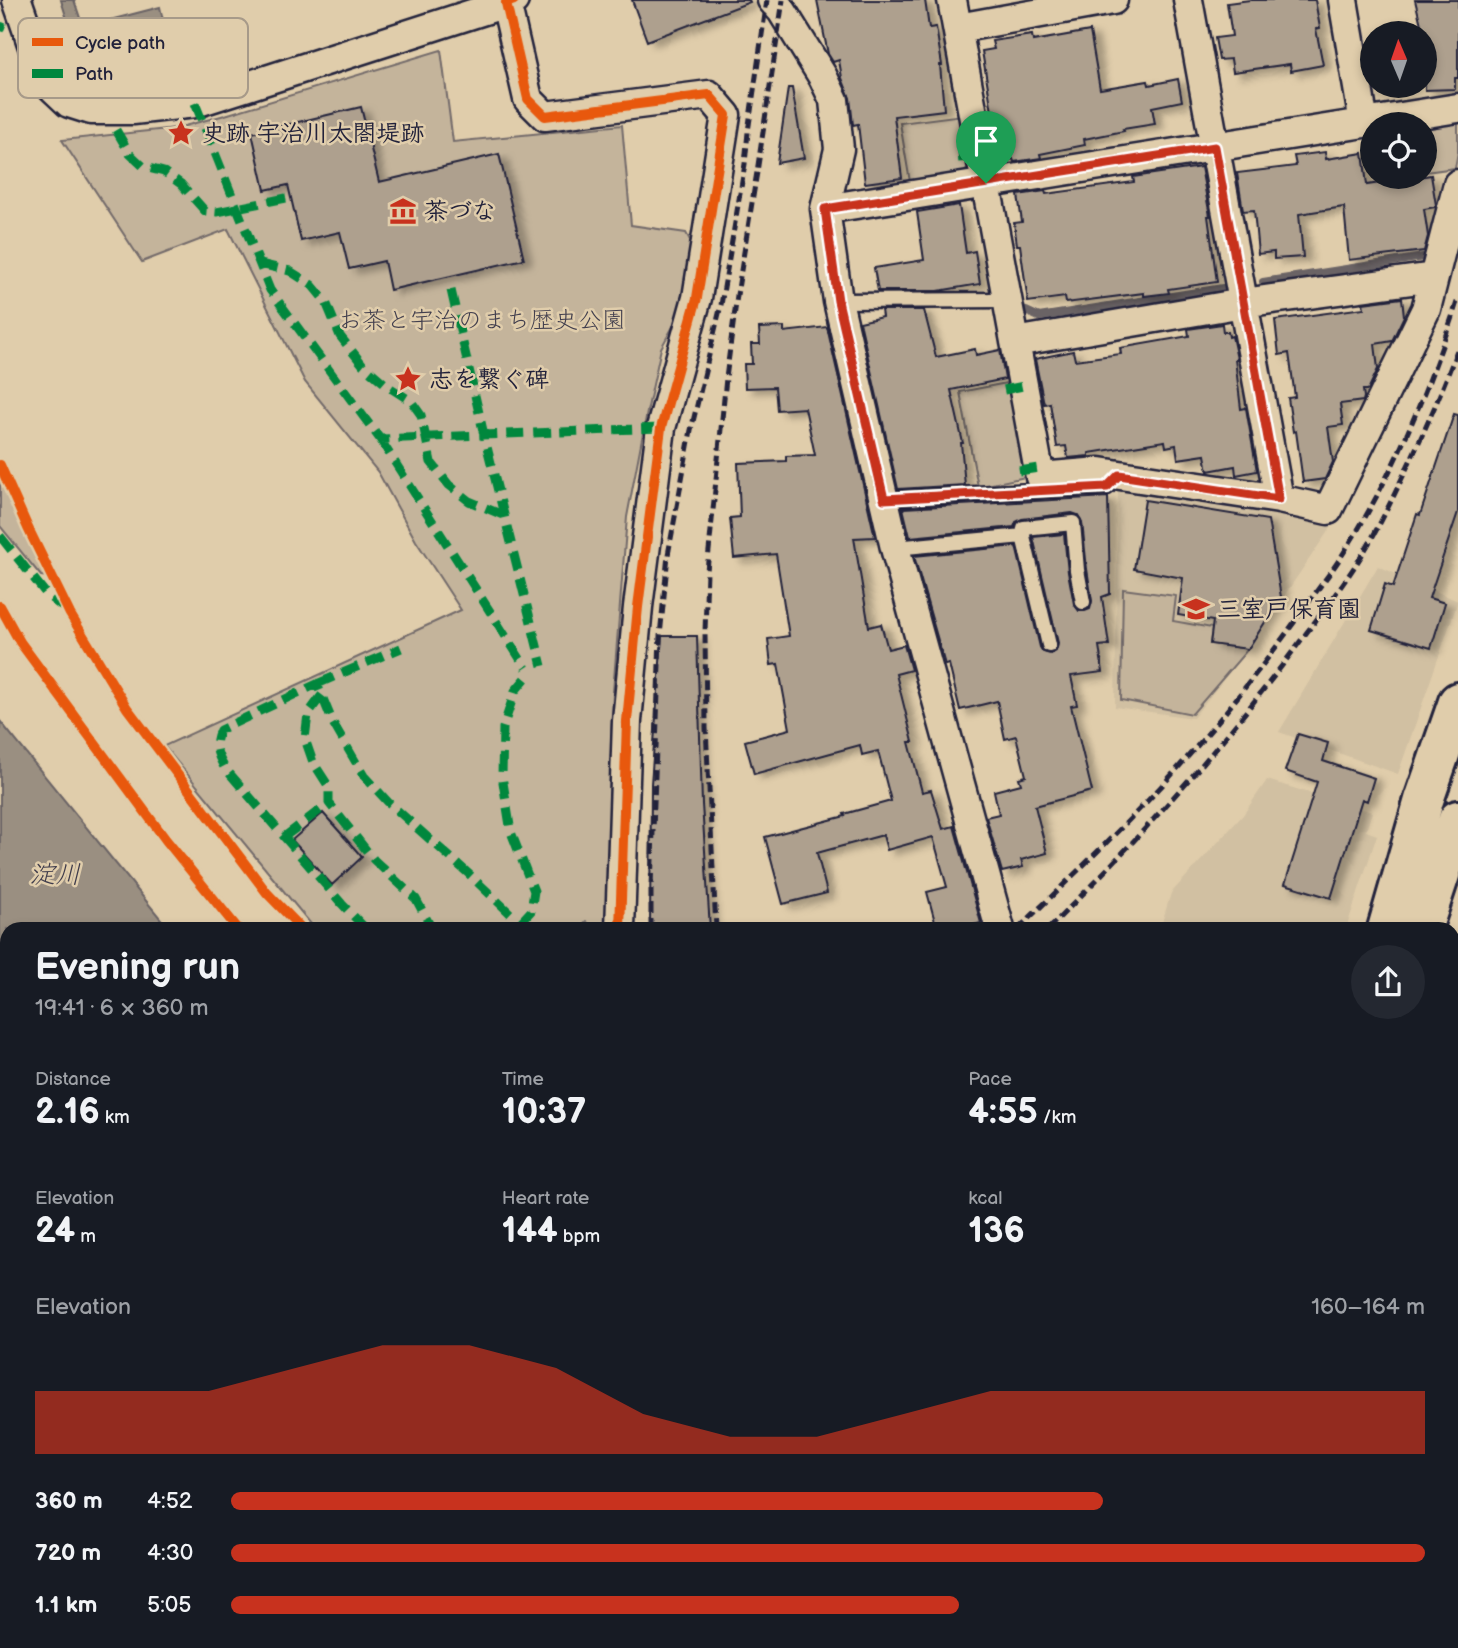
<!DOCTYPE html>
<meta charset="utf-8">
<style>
body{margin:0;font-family:"Balsamiq Sans","Klee One",sans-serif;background:#242831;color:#f1f3f6;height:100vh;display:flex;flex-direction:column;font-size:26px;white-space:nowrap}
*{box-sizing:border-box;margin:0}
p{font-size:23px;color:#9ea1a6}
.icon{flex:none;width:38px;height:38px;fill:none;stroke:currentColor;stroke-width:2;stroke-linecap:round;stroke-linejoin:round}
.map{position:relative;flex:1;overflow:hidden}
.drawer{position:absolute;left:0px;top:922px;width:1460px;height:726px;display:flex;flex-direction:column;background:#171b24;border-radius:21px 21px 0 0;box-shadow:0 4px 10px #0003}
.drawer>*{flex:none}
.needle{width:46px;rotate:358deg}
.controls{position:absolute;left:1360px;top:21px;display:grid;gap:14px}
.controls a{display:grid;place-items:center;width:77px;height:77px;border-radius:50%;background:#171b24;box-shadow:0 4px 10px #0003;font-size:35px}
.pin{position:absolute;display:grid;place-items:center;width:60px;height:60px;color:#fff;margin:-72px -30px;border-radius:50% 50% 50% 0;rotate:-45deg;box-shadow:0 0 7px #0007}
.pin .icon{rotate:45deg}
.round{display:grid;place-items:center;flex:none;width:74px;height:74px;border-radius:37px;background:#242831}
.summary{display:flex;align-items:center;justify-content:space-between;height:119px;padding:0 35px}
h1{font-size:38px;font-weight:700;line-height:52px}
.stats{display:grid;grid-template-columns:repeat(3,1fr);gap:10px;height:119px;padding:7px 35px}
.stats div{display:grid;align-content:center}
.stats b{font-size:35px;font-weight:700}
.stats small{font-size:19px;font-weight:400}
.stats p{font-size:19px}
.chart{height:196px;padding:14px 35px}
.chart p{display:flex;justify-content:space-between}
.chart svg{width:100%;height:126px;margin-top:7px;fill:#c8321e;opacity:.7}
ul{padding:0 35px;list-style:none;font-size:23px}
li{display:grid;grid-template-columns:112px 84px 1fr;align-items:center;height:52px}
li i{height:18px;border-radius:9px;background:#c8321e}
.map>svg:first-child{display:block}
</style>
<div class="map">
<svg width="1458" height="1648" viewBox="0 0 1458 1648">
<defs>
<filter id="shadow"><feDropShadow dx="8" dy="4.5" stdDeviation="3.5" flood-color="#0004"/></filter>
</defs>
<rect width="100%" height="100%" fill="#e0cdab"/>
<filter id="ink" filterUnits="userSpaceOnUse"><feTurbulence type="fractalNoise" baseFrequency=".0143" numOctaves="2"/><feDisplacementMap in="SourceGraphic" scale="14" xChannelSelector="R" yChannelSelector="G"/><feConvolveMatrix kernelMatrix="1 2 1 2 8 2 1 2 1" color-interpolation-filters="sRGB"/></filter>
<g filter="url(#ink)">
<path fill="#d1c0a2" d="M 1118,487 L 1333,524 L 1248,649 L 1193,718 L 1115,707 Z
M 1378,566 L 1458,601 L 1398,774 L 1279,732 Z
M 1267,780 L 1372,812 L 1366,831 L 1377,835 L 1346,929 L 1160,929 L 1171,893 L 1243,815 Z"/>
<path fill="#c4b49b" stroke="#736b6b" stroke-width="2" d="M 441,50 L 453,142 L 622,125 L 631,225 L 686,233 L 691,242 L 690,296 L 661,348 L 647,412 L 627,517 L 613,692 L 610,777 L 607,929 L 595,929 L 586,921 L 578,929 L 315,929 L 164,746 L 461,610 L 416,541 L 378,472 L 305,382 L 228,229 L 142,262 L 62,140 L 177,128 L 225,115 Z
M 962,115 L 970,166 L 961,176 L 910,182 L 900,123 Z
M 1458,116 L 1458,152 L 1455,168 L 1425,172 L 1424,124 Z
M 1012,382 L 1030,476 L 978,487 L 960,392 Z
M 0,477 L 48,577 L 41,576 L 0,526 Z
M 1123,589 L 1176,596 L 1173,621 L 1212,628 L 1210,644 L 1248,649 L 1192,714 L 1121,700 Z
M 0,1440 L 7,1448 L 7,1529 L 6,1521 L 0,1511 Z
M 81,1642 L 167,1642 L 172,1648 L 86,1648 Z"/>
<path fill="#9a8f81" stroke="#6a6365" stroke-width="2" d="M 61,0 L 74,0 L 83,27 L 160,7 L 163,20 L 74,42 Z
M 0,721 L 169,929 L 7,929 L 7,1383 L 0,1376 Z
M 217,1642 L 896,1642 L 902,1648 L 220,1648 Z"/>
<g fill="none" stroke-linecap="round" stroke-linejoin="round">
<path stroke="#6a6365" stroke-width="8" d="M 1263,282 L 1423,257
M 1026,311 L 1039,317 L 1229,287"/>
</g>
<path fill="#aea08e" stroke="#22223b" stroke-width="2" filter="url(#shadow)" d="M 632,0 L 749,0 L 750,2 L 647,41 Z
M 817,0 L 925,0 L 929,28 L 936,27 L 942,65 L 940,65 L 944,110 L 894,116 L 902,178 L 865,183 L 858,124 L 853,125 L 850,98 L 842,78 L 839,60 L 833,62 L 828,54 Z
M 1250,0 L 1315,0 L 1320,28 L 1316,29 L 1323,65 L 1291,71 L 1290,64 L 1233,72 L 1231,59 L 1219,60 L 1215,38 L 1232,36 L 1227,3 Z
M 1415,0 L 1458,0 L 1458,78 L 1455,78 L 1455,89 L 1425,90 L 1424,33 L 1423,33 Z
M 1090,31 L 1100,89 L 1148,81 L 1149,85 L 1178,79 L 1182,101 L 1152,107 L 1155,124 L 1123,129 L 1124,131 L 1084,139 L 1085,145 L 1040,154 L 1041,158 L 1014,162 L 1013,159 L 1003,161 L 995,118 L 993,118 L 982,51 L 994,49 L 992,41 L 1032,35 L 1033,41 Z
M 788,88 L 792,88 L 804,158 L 777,163 Z
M 361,107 L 379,182 L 499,154 L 524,259 L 390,290 L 384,261 L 349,269 L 340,232 L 301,241 L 288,185 L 265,190 L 252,133 Z
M 1325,152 L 1326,159 L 1363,153 L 1367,185 L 1431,175 L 1436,205 L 1435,207 L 1424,209 L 1428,236 L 1424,251 L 1349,260 L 1344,207 L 1299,214 L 1303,257 L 1274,259 L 1274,252 L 1258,254 L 1254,210 L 1243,211 L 1237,173 L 1296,166 L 1294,156 Z
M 1201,167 L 1210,216 L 1208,216 L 1217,282 L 1168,289 L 1169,293 L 1144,296 L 1144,293 L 1066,303 L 1065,297 L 1028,302 L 1020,245 L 1017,245 L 1014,223 L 1022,222 L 1018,195 L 1045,191 L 1046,194 L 1134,182 L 1133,177 Z
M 959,205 L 966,253 L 975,251 L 980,284 L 938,291 L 878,291 L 874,268 L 924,260 L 917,212 Z
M 1402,298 L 1404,316 L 1392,341 L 1375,344 L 1378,369 L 1368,390 L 1363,390 L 1364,397 L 1363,401 L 1340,404 L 1343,425 L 1328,427 L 1333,462 L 1325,479 L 1303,482 L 1296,431 L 1293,432 L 1288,398 L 1295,397 L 1289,353 L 1279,355 L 1275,320 L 1364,308 L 1363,303 Z
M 881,310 L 924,310 L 936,357 L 975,349 L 976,355 L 1000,350 L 1005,379 L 951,390 L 963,443 L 961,443 L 965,485 L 898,489 L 860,322 L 882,317 Z
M 1222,324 L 1223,332 L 1228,332 L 1229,337 L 1232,336 L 1237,359 L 1235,359 L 1241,409 L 1246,408 L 1257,471 L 1236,475 L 1235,466 L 1208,471 L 1205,455 L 1178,459 L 1176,445 L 1166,447 L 1165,441 L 1089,453 L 1089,456 L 1068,458 L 1066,446 L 1057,447 L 1050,403 L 1044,404 L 1035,359 L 1073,351 L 1075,360 L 1121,354 L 1120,348 L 1189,336 L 1188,329 Z
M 784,327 L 784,332 L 827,327 L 875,537 L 854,538 L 869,627 L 881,624 L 888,649 L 904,645 L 911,670 L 896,674 L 913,742 L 909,742 L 922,792 L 931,790 L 943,829 L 954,826 L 981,923 L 958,929 L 937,929 L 927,892 L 947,887 L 933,837 L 887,850 L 883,835 L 817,853 L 827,893 L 783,904 L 765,837 L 845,816 L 844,814 L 891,801 L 878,751 L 862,755 L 860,745 L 754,774 L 745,741 L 790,729 L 778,664 L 771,665 L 768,639 L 789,636 L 776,554 L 734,558 L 730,518 L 740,517 L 738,463 L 786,461 L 786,456 L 815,455 L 805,408 L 777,410 L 775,387 L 745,388 L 744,364 L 752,364 L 751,344 L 760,344 L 759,328 Z
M 1454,414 L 1458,415 L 1458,512 L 1429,598 L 1445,603 L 1431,648 L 1371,630 L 1385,584 L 1393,587 L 1417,514 L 1420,515 Z
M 1108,497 L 1110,594 L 1102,597 L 1109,645 L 1099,646 L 1103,672 L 1071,676 L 1077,705 L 1071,706 L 1092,791 L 1035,806 L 1047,853 L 1021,860 L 1023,867 L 1002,872 L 986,817 L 999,814 L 994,791 L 1021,784 L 1019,778 L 1026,776 L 1016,736 L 1005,739 L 997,701 L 960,710 L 949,664 L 945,665 L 914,556 L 1016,546 L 1040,647 L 1043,652 L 1051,654 L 1056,651 L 1058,643 L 1033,537 L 1064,534 L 1068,572 L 1074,604 L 1079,611 L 1085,611 L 1090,609 L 1092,601 L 1087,569 L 1082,522 L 1078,515 L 1072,513 L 1022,519 L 1016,522 L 1014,527 L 910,537 L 903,508 Z
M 1145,500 L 1268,520 L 1281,597 L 1248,649 L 1210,644 L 1213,621 L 1178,615 L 1183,578 L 1134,569 Z
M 662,636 L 697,636 L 702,804 L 710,929 L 650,929 L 651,784 Z
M 1298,734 L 1328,743 L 1323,761 L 1374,778 L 1367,801 L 1362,799 L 1331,898 L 1285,884 L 1317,782 L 1285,771 Z
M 323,813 L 362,857 L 332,885 L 292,840 Z"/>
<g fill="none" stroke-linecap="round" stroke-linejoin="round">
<defs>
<path id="service" d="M 838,301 L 1008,300
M 884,499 L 1107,487 L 1118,476
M 1023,536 L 1049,645
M 895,548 L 1023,536 L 1024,528 L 1073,523 L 1077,570 L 1083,602
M 0,1429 L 7,1436
M 179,1642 L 184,1648
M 1385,1642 L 1389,1648"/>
<path id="minor" d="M 17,0 L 39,64 L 52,87 L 69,103 L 91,110 L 133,110 L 195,103 L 506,3
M 514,0 L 506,3 L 528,99 L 545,116 L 709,95 L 726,115 L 697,298 L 661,428 L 638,607 L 627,721 L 620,929
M 772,0 L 782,11 L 823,77 L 834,100 L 839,149 L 825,209 L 838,301 L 895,548 L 1000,929
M 952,0 L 1040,477 L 1100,472 L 1279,499 L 1328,510 L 1426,309 L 1458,184
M 1188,0 L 1279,499
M 1343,0 L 1364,123
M 958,28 L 1113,0
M 825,209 L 1458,108
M 1015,342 L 1243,303 L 1434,277
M 1452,1210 L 1458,1210
M 0,1587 L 7,1589"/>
<path id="tertiary" d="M 0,1559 L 7,1568
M 64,1642 L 69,1648"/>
<path id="secondary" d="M 1092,1642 L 1097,1648"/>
<path id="primary" d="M 1387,929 L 1424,800 L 1458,702
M 1422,929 L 1458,820
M 891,1648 L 898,1642"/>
</defs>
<use href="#service" stroke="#22223b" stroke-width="19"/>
<use href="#minor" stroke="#22223b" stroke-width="33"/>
<use href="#tertiary" stroke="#22223b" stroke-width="40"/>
<use href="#secondary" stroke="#22223b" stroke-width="44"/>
<use href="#primary" stroke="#22223b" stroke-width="44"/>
<use href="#service" stroke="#e0cdab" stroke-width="14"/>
<use href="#minor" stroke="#e0cdab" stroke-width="28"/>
<use href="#tertiary" stroke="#e0cdab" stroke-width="35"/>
<use href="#secondary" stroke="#e0cdab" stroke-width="38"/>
<use href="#primary" stroke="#e0cdab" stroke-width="38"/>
<path stroke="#22223b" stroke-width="5" stroke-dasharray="10 5" stroke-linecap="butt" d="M 651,929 L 651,887 L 660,636 L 668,555 L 691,430 L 721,305 L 745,164 L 748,132 L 767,0
M 716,929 L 706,728 L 705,632 L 707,571 L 726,378 L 737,295 L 757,172 L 783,0
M 1018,929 C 1068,880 1120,831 1168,779 C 1218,724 1263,666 1306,606 C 1319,587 1334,569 1346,549 C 1395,472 1430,385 1458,299
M 1048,929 C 1142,836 1229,739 1307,632 C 1324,610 1341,587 1357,563 C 1375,535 1390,504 1404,474 C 1424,432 1443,390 1458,347
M 254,1648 L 260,1642
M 308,1648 L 315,1642"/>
<path stroke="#00873e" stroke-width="9" stroke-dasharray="18 9" stroke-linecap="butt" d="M 0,26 L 5,28
M 195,103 L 270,290 L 380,439 L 661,428
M 1407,116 L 1409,124
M 116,130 L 130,154 L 144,167 L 164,172 L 181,184 L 205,211 L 217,212 L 286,198
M 958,158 L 981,156
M 260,264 L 290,271 L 312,285 L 326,302 L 340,336 L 363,365 L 389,387 L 411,401 L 421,415 L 431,462 L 449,485 L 469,501 L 505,516
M 451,290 L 484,435 L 542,666
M 1004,390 L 1023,386
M 380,439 L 526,668
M 1019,471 L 1038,468
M 0,536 L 47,595 L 62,607
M 317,684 L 401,648
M 322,695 L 308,714 L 305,739 L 313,762 L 329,787 L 329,803 L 374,860 L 416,899 L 432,929
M 284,837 L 329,803
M 519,924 L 531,911 L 534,891 L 511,832 L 502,776 L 503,728 L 515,691 L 526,678
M 366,929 L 342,904 L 224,767 C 217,754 213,745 220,730 L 317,684 L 333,723 L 364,776 L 388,802 L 470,875 L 516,919 L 523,929"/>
<defs>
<path id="cycleway" d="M 514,0 L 506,3 L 528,99 L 545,116 L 709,95 L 726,115 L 697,298 L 661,428 L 638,607 L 627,721 L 620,929
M 0,465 L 28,528 L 70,614 L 127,708 L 267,893 L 302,929
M 0,606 L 20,642 L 166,840 L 238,929"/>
</defs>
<use href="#cycleway" stroke="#e0cdab" stroke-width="15"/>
<use href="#cycleway" stroke="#e8590c" stroke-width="10"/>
</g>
</g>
<g fill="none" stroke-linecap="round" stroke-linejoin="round" filter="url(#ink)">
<defs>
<path id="route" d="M 1215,147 L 1279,499 L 1119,475 L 1107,487 L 884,499 L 838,301 L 825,209 Z"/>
</defs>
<use href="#route" stroke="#fff" stroke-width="14"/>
<use href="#route" stroke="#c8321e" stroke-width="9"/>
</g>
<defs>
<symbol id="sight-bare" viewBox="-9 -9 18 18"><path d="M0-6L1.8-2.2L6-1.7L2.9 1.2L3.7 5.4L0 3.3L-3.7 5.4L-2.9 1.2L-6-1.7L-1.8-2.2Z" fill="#c8321e" stroke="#e0cdab" stroke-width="2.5" paint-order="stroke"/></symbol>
<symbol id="museum-bare" viewBox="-9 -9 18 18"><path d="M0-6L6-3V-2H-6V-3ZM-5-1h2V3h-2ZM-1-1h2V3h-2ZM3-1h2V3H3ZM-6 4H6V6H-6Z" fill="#c8321e" stroke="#e0cdab" stroke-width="2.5" paint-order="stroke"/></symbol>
<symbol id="school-bare" viewBox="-9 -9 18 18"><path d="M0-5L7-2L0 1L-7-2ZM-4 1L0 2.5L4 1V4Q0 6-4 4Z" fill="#c8321e" stroke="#e0cdab" stroke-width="2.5" paint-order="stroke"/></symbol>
</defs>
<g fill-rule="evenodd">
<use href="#sight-bare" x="162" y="114" width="38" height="38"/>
<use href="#museum-bare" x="384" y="192" width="38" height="38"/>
<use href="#sight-bare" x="389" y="360" width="38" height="38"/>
<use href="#school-bare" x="1177" y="590" width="38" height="38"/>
</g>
<g text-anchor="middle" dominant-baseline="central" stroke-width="5" stroke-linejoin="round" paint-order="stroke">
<g font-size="24" font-weight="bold" fill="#22223b" stroke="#e0cdab" text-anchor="start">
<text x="202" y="133">史跡 宇治川太閤堤跡</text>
<text x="424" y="211">茶づな</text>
<text x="429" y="379">志を繋ぐ碑</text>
<text x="1217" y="609">三室戸保育園</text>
</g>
<g font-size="24" fill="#423f4e" stroke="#e0cdab">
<text x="482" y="320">お茶と宇治のまち歴史公園</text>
</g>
<g font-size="26" font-style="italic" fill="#403d4c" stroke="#e0cdab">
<text x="55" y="875">淀川</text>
</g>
</g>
<rect x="18" y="18" width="230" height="80" rx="10" fill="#e0cdab" stroke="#a79a89" stroke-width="2"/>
<rect x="32" y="38" width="31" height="8" fill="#e8590c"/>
<rect x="32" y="69" width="31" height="9" fill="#00873e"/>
<g font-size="19" fill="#22223b">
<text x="75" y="49">Cycle path</text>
<text x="75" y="80">Path</text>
</g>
</svg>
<div class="controls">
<a><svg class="needle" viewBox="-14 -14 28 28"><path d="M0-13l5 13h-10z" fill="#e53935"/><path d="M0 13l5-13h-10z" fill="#9ea1a6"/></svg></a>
<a><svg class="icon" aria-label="locate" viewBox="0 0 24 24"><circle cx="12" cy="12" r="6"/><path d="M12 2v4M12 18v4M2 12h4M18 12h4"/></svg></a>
</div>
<div class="pin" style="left:986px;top:183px;background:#1e9e55"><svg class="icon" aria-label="arrive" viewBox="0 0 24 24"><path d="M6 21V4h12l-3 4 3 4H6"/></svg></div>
<section class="drawer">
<div class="summary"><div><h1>Evening run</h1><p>19:41 · 6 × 360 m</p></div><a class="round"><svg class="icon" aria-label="share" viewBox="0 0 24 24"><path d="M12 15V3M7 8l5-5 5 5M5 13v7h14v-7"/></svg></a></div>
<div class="stats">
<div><p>Distance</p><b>2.16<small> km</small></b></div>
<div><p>Time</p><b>10:37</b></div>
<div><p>Pace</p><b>4:55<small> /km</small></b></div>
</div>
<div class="stats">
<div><p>Elevation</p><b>24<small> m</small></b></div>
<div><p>Heart rate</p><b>144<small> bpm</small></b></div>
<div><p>kcal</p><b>136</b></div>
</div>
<div class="chart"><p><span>Elevation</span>160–164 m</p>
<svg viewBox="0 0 160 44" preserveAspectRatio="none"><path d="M0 44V22L10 22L20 22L30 14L40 6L50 6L60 14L70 30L80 38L90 38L100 30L110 22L120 22L130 22L140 22L150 22L160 22V44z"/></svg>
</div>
<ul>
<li><b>360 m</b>4:52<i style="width:73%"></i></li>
<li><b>720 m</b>4:30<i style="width:100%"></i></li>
<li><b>1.1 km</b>5:05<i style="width:61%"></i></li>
</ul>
</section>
</div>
